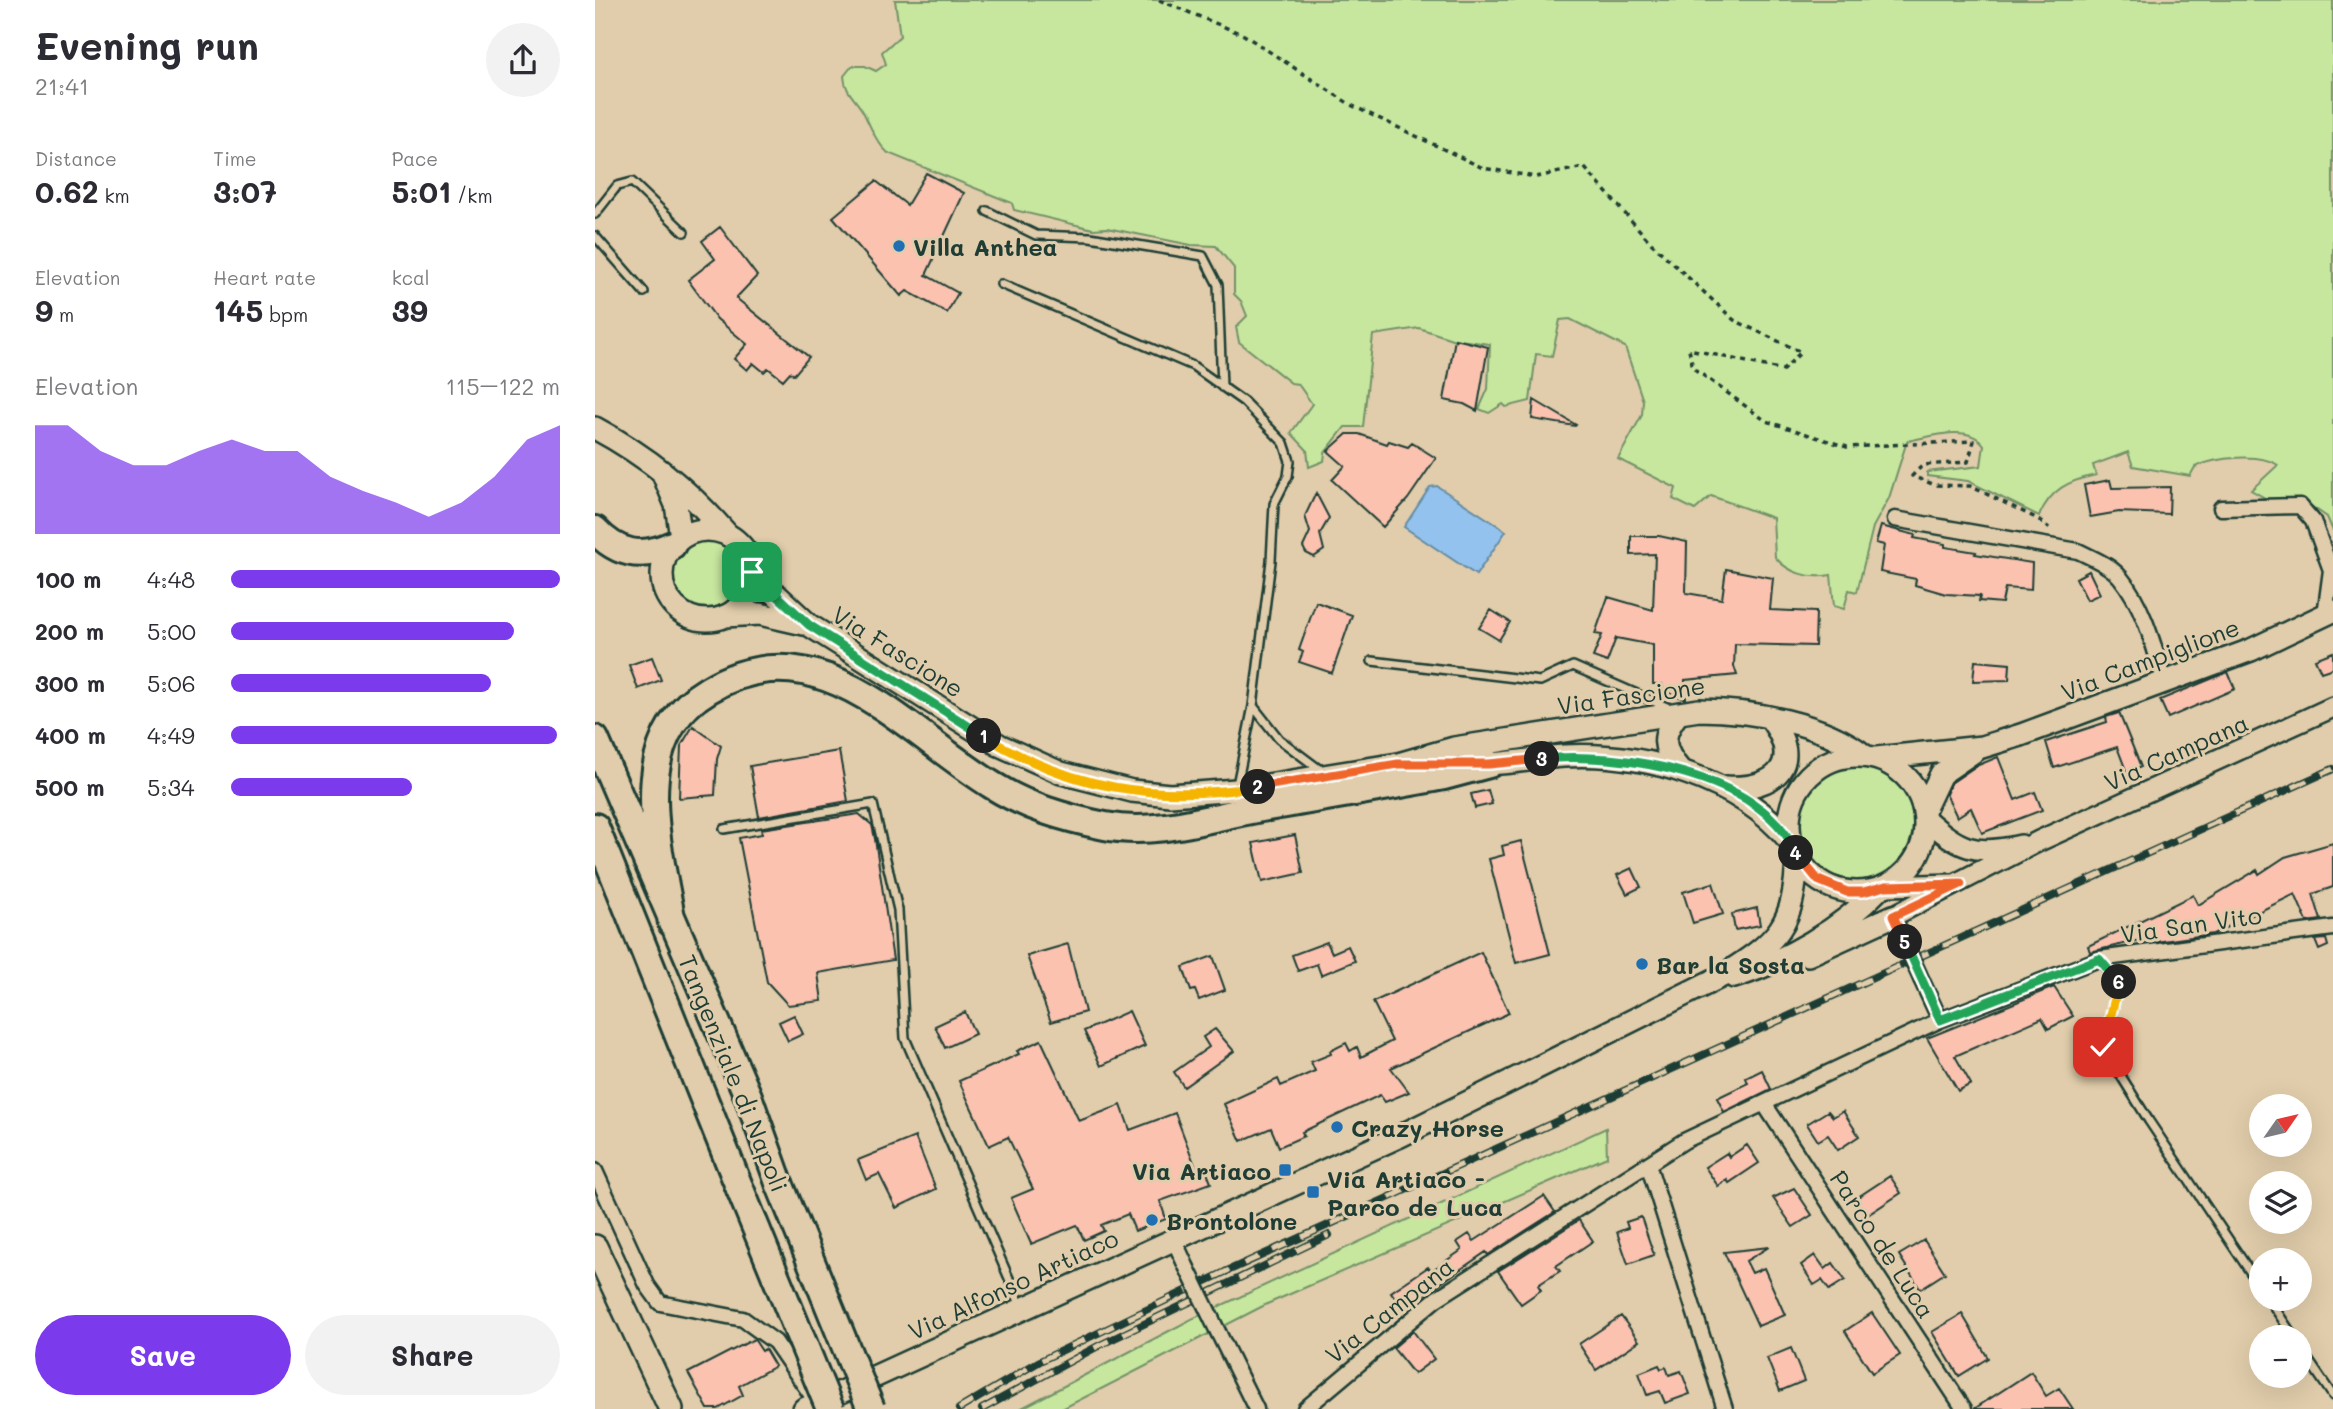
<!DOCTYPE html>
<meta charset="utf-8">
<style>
body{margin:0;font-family:Mali,sans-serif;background:#f2f2f3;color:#2b2b33;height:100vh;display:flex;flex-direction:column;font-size:26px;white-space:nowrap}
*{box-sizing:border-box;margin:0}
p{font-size:23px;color:#7c7c81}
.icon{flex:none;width:38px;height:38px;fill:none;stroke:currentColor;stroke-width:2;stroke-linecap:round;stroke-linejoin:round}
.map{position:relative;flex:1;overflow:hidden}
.side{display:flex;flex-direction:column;background:#fff;width:595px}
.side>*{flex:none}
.needle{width:46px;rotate:56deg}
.buttons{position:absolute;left:1654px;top:1094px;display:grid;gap:14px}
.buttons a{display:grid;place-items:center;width:63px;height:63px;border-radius:50%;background:#fff;box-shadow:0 7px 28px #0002;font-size:35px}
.pin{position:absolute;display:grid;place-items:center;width:60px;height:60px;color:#fff;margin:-30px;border-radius:14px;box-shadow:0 4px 10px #0006}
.km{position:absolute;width:35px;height:35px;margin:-18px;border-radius:50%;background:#222;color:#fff;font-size:19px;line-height:35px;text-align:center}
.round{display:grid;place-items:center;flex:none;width:74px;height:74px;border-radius:37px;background:#f2f2f3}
.overview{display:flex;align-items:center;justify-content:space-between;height:119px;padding:0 35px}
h1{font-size:38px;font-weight:800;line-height:52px}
.stats{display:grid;grid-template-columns:repeat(3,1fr);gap:10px;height:119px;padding:7px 35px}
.stats div{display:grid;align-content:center}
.stats b{font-size:30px;font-weight:800}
.stats small{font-size:19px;font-weight:400}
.stats p{font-size:19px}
.chart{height:196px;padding:14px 35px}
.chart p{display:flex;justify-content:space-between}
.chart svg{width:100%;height:126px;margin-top:7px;fill:#7c3aed;opacity:.7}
.primary-button{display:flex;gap:14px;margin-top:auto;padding:14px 35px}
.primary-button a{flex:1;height:80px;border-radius:42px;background:#7c3aed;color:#fff;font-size:28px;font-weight:800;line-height:80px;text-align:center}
.primary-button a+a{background:#f2f2f3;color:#2b2b33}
ul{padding:0 35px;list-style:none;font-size:23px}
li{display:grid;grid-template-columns:112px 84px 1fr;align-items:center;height:52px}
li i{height:18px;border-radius:9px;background:#7c3aed}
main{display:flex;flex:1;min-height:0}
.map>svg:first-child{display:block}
</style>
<main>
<section class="side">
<div class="overview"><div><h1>Evening run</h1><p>21:41</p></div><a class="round"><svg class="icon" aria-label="share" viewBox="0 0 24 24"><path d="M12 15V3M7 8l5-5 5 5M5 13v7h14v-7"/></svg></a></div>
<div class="stats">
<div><p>Distance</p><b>0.62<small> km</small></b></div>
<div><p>Time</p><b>3:07</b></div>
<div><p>Pace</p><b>5:01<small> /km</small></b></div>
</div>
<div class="stats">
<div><p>Elevation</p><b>9<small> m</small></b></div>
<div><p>Heart rate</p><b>145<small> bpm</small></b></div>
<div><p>kcal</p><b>39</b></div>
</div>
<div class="chart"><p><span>Elevation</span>115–122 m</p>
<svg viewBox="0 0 160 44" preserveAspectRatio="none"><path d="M0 44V6L10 6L20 15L30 20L40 20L50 15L60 11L70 15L80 15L90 24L100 29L110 33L120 38L130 33L140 24L150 11L160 6V44z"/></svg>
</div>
<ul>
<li><b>100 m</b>4:48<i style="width:100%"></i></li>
<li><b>200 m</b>5:00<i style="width:86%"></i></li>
<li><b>300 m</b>5:06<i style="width:79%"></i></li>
<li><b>400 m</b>4:49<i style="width:99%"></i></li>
<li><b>500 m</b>5:34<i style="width:55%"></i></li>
</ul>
<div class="primary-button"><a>Save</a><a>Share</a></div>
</section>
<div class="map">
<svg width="1738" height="1409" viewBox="0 0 1738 1409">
<rect width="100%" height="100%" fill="#e1cdab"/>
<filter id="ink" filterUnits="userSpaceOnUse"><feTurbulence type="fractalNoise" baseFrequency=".0143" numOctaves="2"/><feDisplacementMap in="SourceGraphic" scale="14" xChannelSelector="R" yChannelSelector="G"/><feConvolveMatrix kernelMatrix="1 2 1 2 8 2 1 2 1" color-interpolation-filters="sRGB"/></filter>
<g filter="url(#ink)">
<path fill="#c7e69e" stroke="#739269" stroke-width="2" d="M 300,0 L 1738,0 L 1738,531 L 1732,517 L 1706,499 L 1672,499 L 1656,490 L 1683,465 C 1664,453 1621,457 1600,467 L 1595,476 L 1538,466 L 1533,452 L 1498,465 L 1501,475 C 1473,481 1456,489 1444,516 L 1373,481 L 1332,476 L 1332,472 L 1386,466 L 1389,445 C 1374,423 1335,437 1312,441 L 1294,498 L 1278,527 L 1262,592 L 1254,590 L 1249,609 L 1239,606 L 1236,575 C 1215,579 1194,574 1180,557 L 1178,518 L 1116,496 L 1100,510 L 1078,499 L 1081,488 L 1023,459 L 1047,415 L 1048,401 L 1030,347 L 975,319 L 965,320 L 957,356 L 941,354 L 935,401 L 911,407 L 908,404 L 894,413 L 884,409 L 893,389 L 895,344 L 857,339 L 824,328 L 778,335 L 768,427 L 750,427 L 730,453 L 729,461 L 714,467 L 712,450 L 696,433 L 717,404 L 703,384 L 696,383 L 644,342 L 641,327 L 652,316 L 646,301 L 639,294 L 639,268 L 621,246 L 596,245 L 512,228 L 498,229 L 419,210 L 417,203 L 293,153 C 279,140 276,126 267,110 C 259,97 250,92 249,76 L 257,66 L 270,66 L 281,71 L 291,64 L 287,52 L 305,36 Z
M77 573a35 35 0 1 1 70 0a35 35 0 1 1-70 0Z
M1204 823a57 57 0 1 1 114 0a57 57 0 1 1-114 0Z
M 1011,1128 L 1012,1157 L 672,1304 L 467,1409 L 425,1409 L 597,1319 Z"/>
<path fill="#94c2ee" stroke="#658da4" stroke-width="2" d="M 842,486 L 911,531 L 881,575 L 809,527 L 835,487 Z"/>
<path fill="#fbc2b0" stroke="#1f3d34" stroke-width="2" d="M 331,173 L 369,193 L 331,275 L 363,293 L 352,313 L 312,291 L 306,296 L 238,217 L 281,181 L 312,205 Z
M 125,227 L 162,276 L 141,298 L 214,357 L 199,375 L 195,372 L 188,380 L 173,368 L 169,372 L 158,363 L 152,370 L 139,359 L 152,344 L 122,319 L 93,280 L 120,259 L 107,241 Z
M 860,339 L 893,347 L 882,411 L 869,404 L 849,400 Z
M 939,400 L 981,425 L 980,426 L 937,419 Z
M 752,434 L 764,434 L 792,444 L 794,441 L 813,447 L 817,443 L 841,458 L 813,499 L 788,527 L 737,480 L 750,466 L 733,451 Z
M 1515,480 L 1517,488 L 1575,487 L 1574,514 L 1524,512 L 1495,517 L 1489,485 Z
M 721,493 L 734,518 L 725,534 L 729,550 L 719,557 L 711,553 L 708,547 L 715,532 L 710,516 Z
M 1286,526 L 1320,535 L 1319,538 L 1350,544 L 1350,547 L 1381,552 L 1380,554 L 1437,563 L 1436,590 L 1410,588 L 1407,603 L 1384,601 L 1385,596 L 1351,594 L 1320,585 L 1321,579 L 1285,572 L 1289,545 L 1281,543 Z
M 1036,536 L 1064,536 L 1092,542 L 1091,593 L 1127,599 L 1131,569 L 1178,578 L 1175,610 L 1221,612 L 1220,646 L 1140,644 L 1139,666 L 1142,675 L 1090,680 L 1091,699 L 1068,691 L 1067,684 L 1058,684 L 1058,645 L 1021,638 L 1012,662 L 998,657 L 1007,635 L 1000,634 L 1013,597 L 1058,610 L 1060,554 L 1036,555 Z
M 1494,571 L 1505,594 L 1492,600 L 1481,578 Z
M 721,602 L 757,615 L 737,673 L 704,662 L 708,652 L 704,650 Z
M 896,610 L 915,622 L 904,640 L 884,628 Z
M 1738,652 L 1738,668 L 1726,672 L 1720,659 Z
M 57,657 L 66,680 L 43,689 L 34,665 Z
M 1380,661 L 1415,664 L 1414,680 L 1378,681 Z
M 1633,672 L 1640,689 L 1573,718 L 1565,700 Z
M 1524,713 L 1546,767 L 1532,773 L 1522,747 L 1459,768 L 1451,742 L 1512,722 L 1511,717 Z
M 98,726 L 126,746 L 122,759 L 120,795 L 84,798 L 86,746 Z
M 244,751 L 253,801 L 164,817 L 155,766 Z
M 1403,757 L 1420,800 L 1440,792 L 1447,810 L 1387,833 L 1376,808 L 1362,817 L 1351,794 L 1356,783 L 1381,766 Z
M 893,790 L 897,804 L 880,808 L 876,794 Z
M 264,814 L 277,825 L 280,839 L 298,960 L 223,973 L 227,1001 L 193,1005 L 172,982 L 144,838 L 167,834 L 166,829 Z
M 700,835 L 708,873 L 667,882 L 658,843 Z
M 926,841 L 955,954 L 921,963 L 894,859 L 909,855 L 907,846 Z
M 1738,843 L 1738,887 L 1718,894 L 1726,920 L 1712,922 L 1700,894 L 1618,934 L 1546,944 L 1545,940 L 1495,952 L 1493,946 L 1598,895 L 1603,905 L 1662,870 L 1664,874 L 1690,857 Z
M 1037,868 L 1046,887 L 1032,894 L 1022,875 Z
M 1118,883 L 1128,914 L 1098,923 L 1088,892 Z
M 1162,908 L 1165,925 L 1140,930 L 1137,914 Z
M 1731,939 L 1733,946 L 1724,950 L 1720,940 Z
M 732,942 L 737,953 L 753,946 L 760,961 L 726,975 L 722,964 L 703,971 L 697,955 Z
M 473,944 L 490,1012 L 456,1022 L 432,956 Z
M 886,952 L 914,1013 L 796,1068 L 814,1092 L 790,1102 L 785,1095 L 707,1132 L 709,1136 L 684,1147 L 676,1128 L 646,1141 L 629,1104 L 683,1079 L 686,1086 L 720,1071 L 716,1062 L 736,1054 L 735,1051 L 751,1043 L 755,1051 L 762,1047 L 766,1057 L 797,1041 L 778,1002 Z
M 618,956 L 630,990 L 604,1000 L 600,990 L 596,991 L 588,967 Z
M 1459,987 L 1478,1016 L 1453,1029 L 1447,1018 L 1360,1056 L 1376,1084 L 1363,1091 L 1332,1038 Z
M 534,1011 L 550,1046 L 506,1066 L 489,1031 Z
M 370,1012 L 380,1034 L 350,1048 L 340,1026 Z
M 199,1015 L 208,1034 L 193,1041 L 184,1022 Z
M 620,1029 L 639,1051 L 589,1087 L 579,1072 L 614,1047 L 608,1037 Z
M 446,1040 L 484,1121 L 526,1105 L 535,1130 L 580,1113 L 601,1168 L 609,1165 L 616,1183 L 565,1201 L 571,1219 L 540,1231 L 533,1214 L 506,1225 L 509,1231 L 489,1240 L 482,1225 L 436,1244 L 416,1198 L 438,1189 L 413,1137 L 394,1146 L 364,1081 L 424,1054 L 422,1051 Z
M 1167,1070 L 1176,1089 L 1129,1112 L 1122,1098 L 1153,1083 L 1151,1078 Z
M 1233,1111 L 1238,1117 L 1248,1111 L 1264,1136 L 1243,1150 L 1233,1135 L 1223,1141 L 1212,1124 Z
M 320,1137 L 341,1189 L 301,1208 L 284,1174 L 271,1180 L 263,1160 Z
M 1152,1145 L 1164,1163 L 1134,1183 L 1132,1180 L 1123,1186 L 1110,1167 L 1132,1153 L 1134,1157 Z
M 1295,1176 L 1306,1193 L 1271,1216 L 1260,1199 Z
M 1199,1188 L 1217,1215 L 1198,1227 L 1178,1198 Z
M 949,1196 L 960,1212 L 893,1255 L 891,1252 L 808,1309 L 796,1292 L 833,1267 L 836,1271 L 867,1250 L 862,1242 L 874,1234 L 879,1241 Z
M 1046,1217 L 1059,1255 L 1033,1264 L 1022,1232 L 1033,1228 L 1031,1222 Z
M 984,1220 L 998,1241 L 961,1266 L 965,1271 L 943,1285 L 946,1290 L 926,1304 L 903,1271 Z
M 1329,1240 L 1350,1273 L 1325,1289 L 1304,1255 Z
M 1174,1247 L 1151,1261 L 1157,1273 L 1169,1268 L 1190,1315 L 1163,1326 L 1129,1252 Z
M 1220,1255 L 1230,1269 L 1238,1263 L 1250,1280 L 1234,1290 L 1227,1280 L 1219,1285 L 1206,1265 Z
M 1277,1313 L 1305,1355 L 1277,1373 L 1250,1331 Z
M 1367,1314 L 1393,1358 L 1364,1376 L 1337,1332 Z
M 1026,1316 L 1044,1341 L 1001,1370 L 984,1344 Z
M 818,1331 L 839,1359 L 819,1374 L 798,1348 Z
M 159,1339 L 167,1351 L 170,1349 L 180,1366 L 144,1386 L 148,1395 L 123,1409 L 113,1409 L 93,1373 Z
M 1196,1348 L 1209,1381 L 1185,1391 L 1172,1358 Z
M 1064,1365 L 1066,1369 L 1071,1367 L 1074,1375 L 1086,1371 L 1095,1394 L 1070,1403 L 1065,1391 L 1052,1395 L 1044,1373 Z
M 1436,1372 L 1451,1396 L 1464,1388 L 1478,1409 L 1379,1409 Z"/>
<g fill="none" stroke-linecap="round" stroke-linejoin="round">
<defs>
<path id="service" d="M 392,211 L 441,235 L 495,237 L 608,256 L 623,285 L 627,387
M 0,214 L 22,186 L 37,182 L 89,232
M 0,236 L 49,292
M 406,284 L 598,366 L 649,402 L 689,443 L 695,461 L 693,476 L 679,504 L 676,561 L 658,706 L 642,785
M 777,661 L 945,681 L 978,666 L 1074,708
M 658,706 L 684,739 L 728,772
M 129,829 L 278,804 L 303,910 L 310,1038 L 426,1306
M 1504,960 L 1524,983 L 1508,1047 L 1554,1121 L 1666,1288
M 1673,1298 L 1699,1337
M 1704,1346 L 1738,1396"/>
<path id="minor" d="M 1626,508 L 1705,506 L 1718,521 L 1736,570 L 1730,615
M 1300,519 L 1483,551 C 1497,558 1515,565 1525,577 C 1549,606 1559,647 1570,683
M 1298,916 L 1314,952
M 1345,1020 L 1504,959 L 1738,928
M 1170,1105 L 1369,1409
M 1053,1164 L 1130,1409
M 0,1171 L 52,1285 L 65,1303 L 148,1319 L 180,1342 L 222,1403
M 579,1240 L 591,1266
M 624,1334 L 661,1409
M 710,1409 L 841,1299 L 1089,1141 L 1345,1020 L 1327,981"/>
<path id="tertiary" d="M 1330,818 C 1365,849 1378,856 1426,845
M 1291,886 L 1358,884
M 1298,916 L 1444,841 L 1738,707"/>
<path id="secondary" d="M 0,428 C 52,456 93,489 132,534
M 68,474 L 81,505 L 86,537
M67 575a45 45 0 1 1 90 0a45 45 0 1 1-90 0Z
M 157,572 L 214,625 L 404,745 L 466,773 L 537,791 L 575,795 L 641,790 L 803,764 L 859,748 L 1104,710 C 1154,710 1230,723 1270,756
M 130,616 L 165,614 L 209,624
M 1084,713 C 1065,735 1067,749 1085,770
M1194 824a68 68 0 1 1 136 0a68 68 0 1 1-136 0Z
M 1281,758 L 1387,747 L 1426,735 L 1656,650 L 1738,611
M 879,764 C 909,765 939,758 969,756 C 1050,752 1143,778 1196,842
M 1131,787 C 1181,790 1209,764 1175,718
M 1329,810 L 1346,774 L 1381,750
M 1213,955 L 1298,916
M 1139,977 C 1191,961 1246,929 1284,889
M 209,1409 L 803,1137 L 1127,976 C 1184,940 1199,927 1202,857"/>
<path id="primary" d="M 0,1247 L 76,1409"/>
<path id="motorway" d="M 0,530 C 23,555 47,559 77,545
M 0,739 L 153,1096 L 184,1183
M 0,827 L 145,1189
M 77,923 C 64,846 30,739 113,690 C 224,623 309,731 397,785 C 432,807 470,818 510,826 C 561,836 612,818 661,809 C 724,798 786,788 849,776 L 894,764"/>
</defs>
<use href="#service" stroke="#1f3d34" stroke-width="12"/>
<use href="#minor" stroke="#1f3d34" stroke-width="19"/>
<use href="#tertiary" stroke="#1f3d34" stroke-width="24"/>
<use href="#secondary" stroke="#1f3d34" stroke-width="26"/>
<use href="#primary" stroke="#1f3d34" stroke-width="28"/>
<use href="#motorway" stroke="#1f3d34" stroke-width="32"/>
<path stroke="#1f3d34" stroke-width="3.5" stroke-dasharray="5 5" stroke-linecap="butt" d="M 564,0 L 649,35 L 756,105 L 888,168 L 941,177 L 989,167 L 1056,243 L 1139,320 L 1206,352 L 1188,370 L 1094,349 L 1098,368 L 1171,421 L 1252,447 L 1379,441 L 1373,462 L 1328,465 L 1317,476 L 1340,485 L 1375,486 L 1443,519 L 1454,528"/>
<use href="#service" stroke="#e1cdab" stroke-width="7"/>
<use href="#minor" stroke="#e1cdab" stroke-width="14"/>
<use href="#tertiary" stroke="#e1cdab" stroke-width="19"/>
<use href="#secondary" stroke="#e1cdab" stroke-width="21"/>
<use href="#primary" stroke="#e1cdab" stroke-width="23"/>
<use href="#motorway" stroke="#e1cdab" stroke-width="26"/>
<defs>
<path id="rail" d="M 364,1409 L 445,1361 L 630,1272 L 1738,769
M 387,1409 L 505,1345 L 734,1235"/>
</defs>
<use href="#rail" stroke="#1f3d34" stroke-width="8"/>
<use href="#rail" stroke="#e1cdab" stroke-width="5" stroke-dasharray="16" stroke-linecap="butt"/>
<defs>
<path id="minor-bridge" d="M 1314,952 L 1327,981
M 591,1266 L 624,1334"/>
<path id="motorway-bridge" d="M 184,1183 L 276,1409
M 145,1189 L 235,1409"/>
</defs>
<use href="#minor-bridge" stroke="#1f3d34" stroke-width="19" stroke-linecap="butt"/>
<use href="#motorway-bridge" stroke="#1f3d34" stroke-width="32" stroke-linecap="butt"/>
<use href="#minor-bridge" stroke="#e1cdab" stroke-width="14"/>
<use href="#motorway-bridge" stroke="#e1cdab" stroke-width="26"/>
</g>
</g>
<g fill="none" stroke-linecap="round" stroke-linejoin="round" filter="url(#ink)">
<defs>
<path id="split-1" d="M 157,572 L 214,625 L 389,736"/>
<path id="split-2" d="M 389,736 C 478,790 561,802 663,787"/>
<path id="split-3" d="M 663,787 L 803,764 L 894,764 L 947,759"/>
<path id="split-4" d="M 947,759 C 1021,751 1168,773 1201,853"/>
<path id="split-5" d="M 1201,853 L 1223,880 L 1252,892 L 1268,892 L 1291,886 L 1366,884 L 1298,916 L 1310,942"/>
<path id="split-6" d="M 1310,942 L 1345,1020 L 1504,959 L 1524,982"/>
<path id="split-7" d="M 1508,1047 L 1524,982"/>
</defs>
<use href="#split-1" stroke="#fff" stroke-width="14"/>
<use href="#split-2" stroke="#fff" stroke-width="14"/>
<use href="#split-3" stroke="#fff" stroke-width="14"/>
<use href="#split-4" stroke="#fff" stroke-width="14"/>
<use href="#split-5" stroke="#fff" stroke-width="14"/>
<use href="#split-6" stroke="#fff" stroke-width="14"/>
<use href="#split-7" stroke="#fff" stroke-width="14"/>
<use href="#split-1" stroke="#22a559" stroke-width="9"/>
<use href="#split-2" stroke="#f5b400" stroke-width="9"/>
<use href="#split-3" stroke="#f0652b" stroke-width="9"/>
<use href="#split-4" stroke="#22a559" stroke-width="9"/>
<use href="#split-5" stroke="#f0652b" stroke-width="9"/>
<use href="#split-6" stroke="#22a559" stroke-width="9"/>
<use href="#split-7" stroke="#f5b400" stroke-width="9"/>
</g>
<g fill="#1f6fb2" stroke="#e1cdab" stroke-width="2.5">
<circle cx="304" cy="246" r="7"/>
<circle cx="1047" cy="964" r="7"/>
<circle cx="742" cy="1127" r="7"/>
<rect x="683" y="1163" width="14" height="14" rx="3.5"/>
<rect x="711" y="1185" width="14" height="14" rx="3.5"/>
<circle cx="557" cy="1220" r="7"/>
</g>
<g text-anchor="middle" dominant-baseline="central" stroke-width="6" stroke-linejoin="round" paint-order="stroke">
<g font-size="24" font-weight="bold" fill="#1f3d34" stroke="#e1cdab" text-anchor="start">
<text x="318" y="246">Villa Anthea</text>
<text x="1061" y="964">Bar la Sosta</text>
<text x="756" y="1127">Crazy Horse</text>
<text x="676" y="1170" text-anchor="end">Via Artiaco</text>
<text x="732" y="1178">Via Artiaco -<tspan x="732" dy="28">Parco de Luca</tspan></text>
<text x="571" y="1220">Brontolone</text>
</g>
<g font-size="24" fill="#1f3d34" stroke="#e1cdab">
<text transform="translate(303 651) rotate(32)">Via Fascione</text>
<text transform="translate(1555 659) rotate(-21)">Via Campiglione</text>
<text transform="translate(1036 695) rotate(-8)">Via Fascione</text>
<text transform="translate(1581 752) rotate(-24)">Via Campana</text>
<text transform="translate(1596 924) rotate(-8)">Via San Vito</text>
<text transform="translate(139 1073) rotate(68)">Tangenziale di Napoli</text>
<text transform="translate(1288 1244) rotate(57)">Parco de Luca</text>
<text transform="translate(418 1284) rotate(-25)">Via Alfonso Artiaco</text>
<text transform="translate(794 1310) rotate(-38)">Via Campana</text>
</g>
</g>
</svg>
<div class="buttons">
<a><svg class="needle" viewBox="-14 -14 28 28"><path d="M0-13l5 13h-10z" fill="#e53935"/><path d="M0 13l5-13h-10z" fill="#7c7c81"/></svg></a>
<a><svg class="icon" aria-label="layers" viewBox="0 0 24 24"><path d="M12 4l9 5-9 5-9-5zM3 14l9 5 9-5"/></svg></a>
<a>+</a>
<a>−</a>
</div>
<div class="pin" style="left:157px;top:572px;background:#1e9e55"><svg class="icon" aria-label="arrive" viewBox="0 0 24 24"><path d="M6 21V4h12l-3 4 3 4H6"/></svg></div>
<div class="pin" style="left:1508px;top:1047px;background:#d93025"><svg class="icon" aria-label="check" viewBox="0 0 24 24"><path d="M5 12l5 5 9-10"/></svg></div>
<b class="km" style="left:389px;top:736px">1</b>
<b class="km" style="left:663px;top:787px">2</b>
<b class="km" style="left:947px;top:759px">3</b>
<b class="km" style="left:1201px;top:853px">4</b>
<b class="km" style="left:1310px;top:942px">5</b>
<b class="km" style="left:1524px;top:982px">6</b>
</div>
</main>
